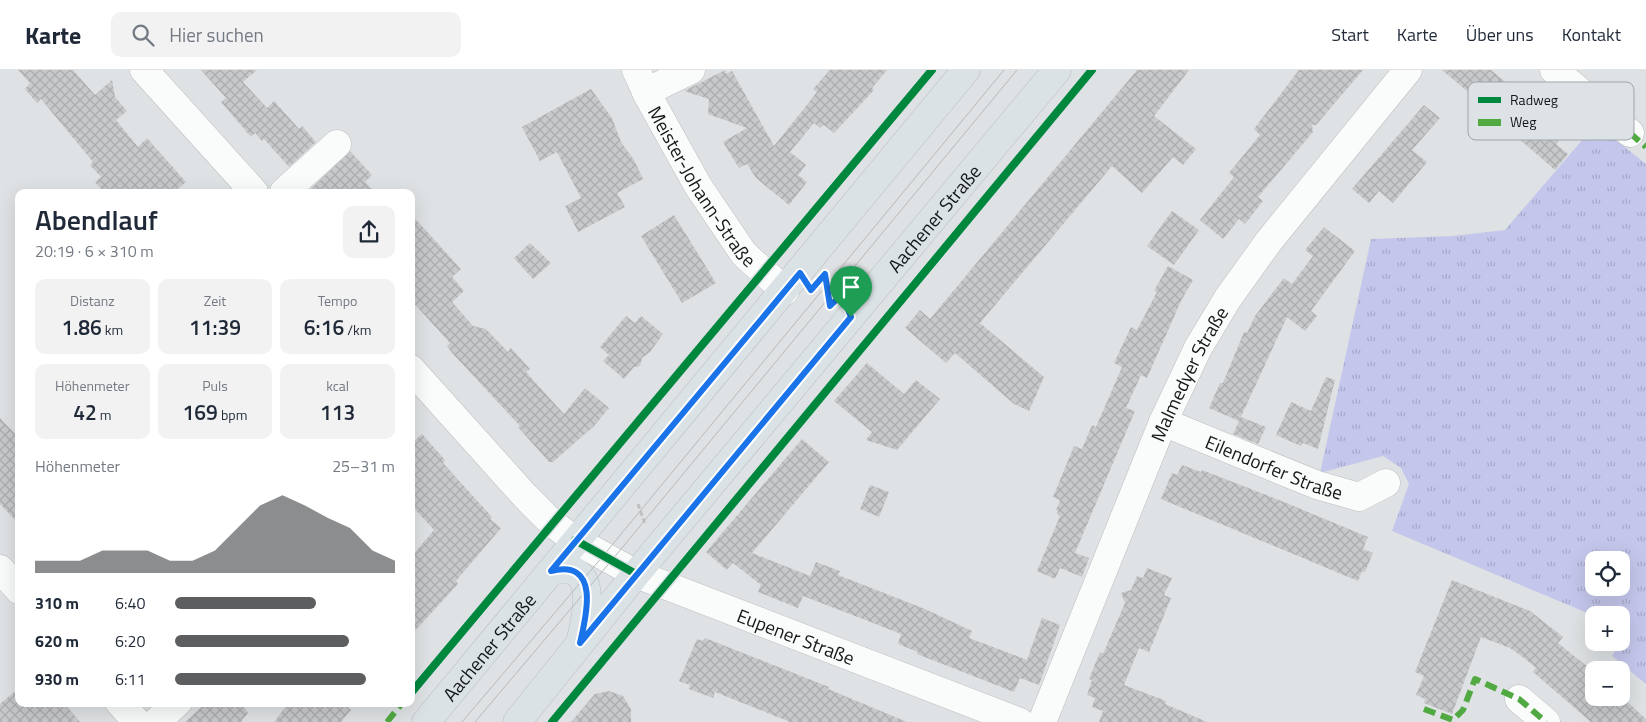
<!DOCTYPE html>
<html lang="de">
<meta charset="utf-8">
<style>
body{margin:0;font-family:"Titillium Web",sans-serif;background:#f2f2f3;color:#1f2937;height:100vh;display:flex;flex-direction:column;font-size:19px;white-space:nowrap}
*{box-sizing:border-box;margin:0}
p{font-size:16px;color:#747a83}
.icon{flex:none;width:28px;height:28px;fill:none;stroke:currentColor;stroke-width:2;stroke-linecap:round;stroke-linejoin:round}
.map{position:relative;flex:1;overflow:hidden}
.sheet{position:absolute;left:15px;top:119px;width:400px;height:518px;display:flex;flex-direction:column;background:#fff;border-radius:10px;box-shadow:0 5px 20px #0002}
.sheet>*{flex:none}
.controls{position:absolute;left:1585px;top:481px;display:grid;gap:10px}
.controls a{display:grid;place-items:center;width:45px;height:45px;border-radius:10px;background:#fff;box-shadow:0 5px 20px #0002;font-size:25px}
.pin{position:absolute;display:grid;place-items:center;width:42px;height:42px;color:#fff;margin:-51px -21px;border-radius:50% 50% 50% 0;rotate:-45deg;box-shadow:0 0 5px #0007}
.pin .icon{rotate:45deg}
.round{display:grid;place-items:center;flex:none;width:52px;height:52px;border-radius:10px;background:#f2f2f3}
.headline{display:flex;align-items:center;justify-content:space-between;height:85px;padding:0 20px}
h1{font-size:28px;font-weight:600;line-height:38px}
.metrics{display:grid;grid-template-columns:repeat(3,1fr);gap:8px;height:85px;padding:5px 20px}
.metrics div{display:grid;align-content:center;border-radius:10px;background:#f2f2f3;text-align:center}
.metrics b{font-size:21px;font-weight:600}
.metrics small{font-size:14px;font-weight:400}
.metrics p{font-size:14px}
.chart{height:140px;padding:10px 20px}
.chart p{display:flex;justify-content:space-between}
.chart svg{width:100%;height:90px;margin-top:5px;fill:#5c5e5f;opacity:.7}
ul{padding:0 20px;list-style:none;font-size:16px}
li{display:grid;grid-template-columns:80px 60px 1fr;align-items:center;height:38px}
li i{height:12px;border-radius:6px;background:#5c5e5f}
header{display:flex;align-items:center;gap:30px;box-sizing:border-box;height:70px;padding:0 25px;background:#fff;border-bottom:1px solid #e0e1e3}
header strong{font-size:24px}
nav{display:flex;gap:28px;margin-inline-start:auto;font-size:18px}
.search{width:350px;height:45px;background:#f2f2f3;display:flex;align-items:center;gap:12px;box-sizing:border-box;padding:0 18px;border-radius:10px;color:#747a83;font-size:19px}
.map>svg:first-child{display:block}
</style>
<header>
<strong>Karte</strong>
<div class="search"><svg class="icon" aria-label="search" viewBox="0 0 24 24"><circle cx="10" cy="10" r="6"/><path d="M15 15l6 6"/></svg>Hier suchen</div>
<nav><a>Start</a><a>Karte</a><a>Über uns</a><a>Kontakt</a></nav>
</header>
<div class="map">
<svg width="1646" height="652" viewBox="0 0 1646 652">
<defs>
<pattern id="park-tufts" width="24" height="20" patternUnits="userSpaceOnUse" patternTransform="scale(1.25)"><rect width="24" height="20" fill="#c4c6eb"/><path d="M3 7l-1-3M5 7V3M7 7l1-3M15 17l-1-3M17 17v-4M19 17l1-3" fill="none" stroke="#a8a9c9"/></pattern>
<pattern id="building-cross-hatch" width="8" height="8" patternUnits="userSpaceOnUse" patternTransform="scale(1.25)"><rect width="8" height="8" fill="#c7c9cb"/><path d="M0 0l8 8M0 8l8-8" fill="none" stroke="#aaacae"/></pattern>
</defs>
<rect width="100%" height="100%" fill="#dfe2e4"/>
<path fill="url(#park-tufts)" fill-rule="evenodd" d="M 1596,54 L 1646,94 L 1646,614 L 1612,586 L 1616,580 L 1617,573 L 1621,572 L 1621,545 L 1594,545 L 1594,549 L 1585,542 L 1392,461 L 1409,414 L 1401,398 L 1383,386 L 1320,403 L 1371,169 L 1453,166 L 1505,160 ZM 1594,490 L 1621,490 L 1621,518 L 1594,518 Z"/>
<path fill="url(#building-cross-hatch)" d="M 18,0 L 73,0 L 95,25 L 112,10 L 115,27 L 127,41 L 116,50 L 138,77 L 147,68 L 186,112 L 174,122 L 104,122 L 95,112 L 101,107 L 90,95 L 93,92 L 41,29 L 37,33 L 25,19 L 30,13 Z
M 201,0 L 257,0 L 243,12 L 267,38 L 274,31 L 299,59 L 302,56 L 316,72 L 289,97 L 264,69 L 262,71 L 255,63 L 251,67 L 221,32 L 226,28 Z
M 725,0 L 726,4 L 732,1 L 774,76 L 802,41 L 817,22 L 813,19 L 830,0 L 887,0 L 872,18 L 874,20 L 834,63 L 824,55 L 820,58 L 814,53 L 790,82 L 806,95 L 798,105 L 807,112 L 789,135 L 756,108 L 747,94 L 739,98 L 723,72 L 747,58 L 708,44 L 709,29 L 684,21 Z
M 1137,0 L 1189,0 L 1154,46 L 1196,79 L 1183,95 L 1173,87 L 1142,123 L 1112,96 L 980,253 L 1044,307 L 1029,341 L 1014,334 L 955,283 L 946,293 L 905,258 L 920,240 L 930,249 Z
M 1299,0 L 1363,0 L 1316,55 L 1312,55 L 1313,62 L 1258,127 L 1263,131 L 1245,154 L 1239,149 L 1223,169 L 1200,150 L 1234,107 L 1229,103 L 1260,65 L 1254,59 Z
M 1442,0 L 1491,0 L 1566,62 L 1556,74 L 1568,84 L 1555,100 L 1498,51 L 1500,49 Z
M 591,19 L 612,48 L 621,72 L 634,90 L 643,109 L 617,123 L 625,137 L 578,162 L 565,136 L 581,128 L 557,82 L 540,91 L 522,57 Z
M 1424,35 L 1440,48 L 1412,80 L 1427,92 L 1393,133 L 1379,121 L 1369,133 L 1352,119 Z
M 350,81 L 372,105 L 365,112 L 375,122 L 312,122 L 310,120 Z
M 1172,141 L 1199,160 L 1174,195 L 1147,176 Z
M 411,144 L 461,199 L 452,207 L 464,221 L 452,232 L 473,256 L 486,259 L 508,282 L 511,278 L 530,299 L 526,302 L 564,344 L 585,318 L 609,338 L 594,356 L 553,392 L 549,392 L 518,357 L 520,356 L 453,284 L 447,276 L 450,273 L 411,230 Z
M 674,145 L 716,213 L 682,233 L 641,166 Z
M 1324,157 L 1355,181 L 1311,241 L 1317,246 L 1305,261 L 1287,247 L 1239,351 L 1209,338 L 1220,313 L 1223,313 L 1244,262 L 1247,263 L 1255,246 L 1284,208 L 1292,214 L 1313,186 L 1305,180 Z
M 530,173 L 551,193 L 533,209 L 514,188 Z
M 1168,196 L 1193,210 L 1181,231 L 1147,308 L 1141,305 L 1126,338 L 1135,341 L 1075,483 L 1089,488 L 1082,507 L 1060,498 L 1055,509 L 1037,501 L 1060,446 L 1057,444 L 1058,441 L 1056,440 L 1060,430 L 1053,427 L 1074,376 L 1082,379 L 1092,355 L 1096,357 L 1122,297 L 1114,293 L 1131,257 L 1137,260 L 1157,222 L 1154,221 Z
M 626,246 L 635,253 L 641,246 L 663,264 L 650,282 L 642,288 L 640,296 L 634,297 L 624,309 L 603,291 L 609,285 L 600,277 Z
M 867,293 L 904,324 L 916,310 L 940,329 L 897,380 L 866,370 L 872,362 L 834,331 Z
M 1326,307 L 1335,310 L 1318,379 L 1303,373 L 1301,376 L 1276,365 L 1291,332 L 1311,341 Z
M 1241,347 L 1266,357 L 1258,374 L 1233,364 Z
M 0,348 L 19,368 L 19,454 L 0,434 Z
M 422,364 L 445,390 L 443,393 L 492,447 L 490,449 L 501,458 L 456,511 L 458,514 L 411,565 L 411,487 L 434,460 L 411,435 L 411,374 Z
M 802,369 L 829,392 L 752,483 L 810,506 L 816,492 L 840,501 L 838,505 L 925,539 L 972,561 L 969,568 L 1027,590 L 1042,548 L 1060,555 L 1039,615 L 1020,608 L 1014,622 L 917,584 L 918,582 L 898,574 L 901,564 L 868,551 L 803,526 L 798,538 L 758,522 L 761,515 L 733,493 L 727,500 L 706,482 Z
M 1182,395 L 1201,402 L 1202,400 L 1279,430 L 1368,467 L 1363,479 L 1373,483 L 1365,502 L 1362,501 L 1358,511 L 1161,429 L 1172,403 L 1177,405 Z
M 870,415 L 889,422 L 879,447 L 860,439 Z
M 1147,498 L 1172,508 L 1164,525 L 1171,528 L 1149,582 L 1139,578 L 1124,615 L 1166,631 L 1165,634 L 1207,652 L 1099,652 L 1103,641 L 1092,637 L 1095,628 L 1087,625 L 1092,610 L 1089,609 L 1100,582 L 1103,584 L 1125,533 L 1121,523 L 1131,520 L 1137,506 L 1143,508 Z
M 1452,510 L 1530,541 L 1563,567 L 1558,573 L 1594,602 L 1594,628 L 1621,626 L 1646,649 L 1646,652 L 1591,652 L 1533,602 L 1536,598 L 1524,588 L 1510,578 L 1481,567 L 1452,644 L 1424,633 L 1425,629 L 1416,625 L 1424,606 L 1415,602 Z
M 705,568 L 829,617 L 828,619 L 907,652 L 790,652 L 715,622 L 713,628 L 689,619 L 690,615 L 679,611 L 697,569 L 702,571 Z
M 19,618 L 19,632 L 63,632 L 80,652 L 0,652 L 0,634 Z
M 609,621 L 623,626 L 631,639 L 631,652 L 571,652 L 595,624 Z
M 207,632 L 241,632 L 248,643 L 241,652 L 185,652 Z
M 289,632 L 342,632 L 351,640 L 341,652 L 274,652 Z"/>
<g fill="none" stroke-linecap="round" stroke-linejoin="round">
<defs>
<g id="minor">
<path d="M 144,0 L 254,122"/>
<path id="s1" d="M 636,0 L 648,26 L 698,116 L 744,184 L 785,221"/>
<path d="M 1554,0 L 1630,63"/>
<path d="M 646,22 L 691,0"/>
<path d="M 284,122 L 337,74"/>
<path id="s2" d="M 411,299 L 525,426 L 553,454 L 575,470 L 636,504 L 1020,652"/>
<path id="s3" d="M 1163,352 L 1317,415 L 1359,427 L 1386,413"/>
<path d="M 0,499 L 19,520"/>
<path d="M 1519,629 L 1546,652"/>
<path d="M 119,632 L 137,652"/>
<path d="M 156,652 L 178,632"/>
<path id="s4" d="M 1042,652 L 1163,352 L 1198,278 L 1228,228 L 1269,171 L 1408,0"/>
</g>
<g id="major">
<path d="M 551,501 C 598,489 588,540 581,569"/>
<path id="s5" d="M 426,652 L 966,0"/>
<path id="s6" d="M 517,652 L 636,504 L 1057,0"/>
</g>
</defs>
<use href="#minor" stroke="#bbbebf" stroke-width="29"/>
<use href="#major" stroke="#bcbdbe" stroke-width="29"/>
<path stroke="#c0c2c2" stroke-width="3" stroke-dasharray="5 2.5" stroke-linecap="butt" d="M 826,208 L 830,233
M 638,434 L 645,454"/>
<use href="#minor" stroke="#fafbfb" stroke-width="28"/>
<use href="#major" stroke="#dae2e5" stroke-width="28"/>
<path stroke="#b7b8b9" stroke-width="1" d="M 462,652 L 603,486 L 1004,0
M 475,652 L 612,490 L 1017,0"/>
<path stroke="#51a942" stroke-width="6" stroke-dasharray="12 6" stroke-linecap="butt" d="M 1630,63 L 1646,77
M 1424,639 L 1453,650 L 1463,640 L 1475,609 L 1519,629 L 1546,652
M 387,652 L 403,632"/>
<defs>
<path id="cycleway" d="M 575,470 L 636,504
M 411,623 L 932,0
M 552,652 L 1092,0"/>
</defs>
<use href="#cycleway" stroke="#dde2e6" stroke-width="11"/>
<use href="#cycleway" stroke="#00873e" stroke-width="8"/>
</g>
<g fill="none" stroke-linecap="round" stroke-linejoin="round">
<defs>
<path id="route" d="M 800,203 L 811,220 L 825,204 L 830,236 L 842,224 L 851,247 L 580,573 C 587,544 600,489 551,501 Z"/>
</defs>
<use href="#route" stroke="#fff" stroke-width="10"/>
<use href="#route" stroke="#1a73e8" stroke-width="6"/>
</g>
<g text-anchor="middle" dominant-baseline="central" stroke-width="4.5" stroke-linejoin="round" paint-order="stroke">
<g font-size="19" fill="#151718" stroke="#dde2e6">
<text stroke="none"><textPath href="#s1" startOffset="134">Meister-Johann-Straße</textPath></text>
<text stroke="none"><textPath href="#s6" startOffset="654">Aachener Straße</textPath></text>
<text stroke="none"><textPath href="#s4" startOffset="378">Malmedyer Straße</textPath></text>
<text stroke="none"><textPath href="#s3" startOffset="120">Eilendorfer Straße</textPath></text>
<text stroke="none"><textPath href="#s2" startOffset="479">Eupener Straße</textPath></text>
<text stroke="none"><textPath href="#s5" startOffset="98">Aachener Straße</textPath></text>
</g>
</g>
<rect x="1468" y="12" width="166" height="58" rx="8" fill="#dde2e6" stroke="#a1a5a8" stroke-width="1"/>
<rect x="1478" y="27" width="23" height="6" fill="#00873e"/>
<rect x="1478" y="49" width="23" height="7" fill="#51a942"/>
<g font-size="14" fill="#151718">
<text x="1510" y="35">Radweg</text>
<text x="1510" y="57">Weg</text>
</g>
</svg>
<div class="controls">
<a><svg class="icon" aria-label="locate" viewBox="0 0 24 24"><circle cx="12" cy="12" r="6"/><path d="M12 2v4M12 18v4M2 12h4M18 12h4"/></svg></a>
<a>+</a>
<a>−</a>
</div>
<div class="pin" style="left:851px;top:247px;background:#1e9e55"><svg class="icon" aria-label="arrive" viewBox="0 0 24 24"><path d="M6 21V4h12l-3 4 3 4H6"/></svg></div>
<section class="sheet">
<div class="headline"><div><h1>Abendlauf</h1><p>20:19 · 6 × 310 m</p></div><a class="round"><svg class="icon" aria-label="share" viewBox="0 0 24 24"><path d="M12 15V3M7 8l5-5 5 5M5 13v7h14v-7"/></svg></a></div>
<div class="metrics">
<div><p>Distanz</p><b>1.86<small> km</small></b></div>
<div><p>Zeit</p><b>11:39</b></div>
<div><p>Tempo</p><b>6:16<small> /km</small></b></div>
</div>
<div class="metrics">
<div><p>Höhenmeter</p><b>42<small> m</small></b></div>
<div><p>Puls</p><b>169<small> bpm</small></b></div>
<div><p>kcal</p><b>113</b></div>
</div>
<div class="chart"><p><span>Höhenmeter</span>25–31 m</p>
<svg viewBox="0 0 160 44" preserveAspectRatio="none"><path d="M0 44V38L10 38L20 38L30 33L40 33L50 33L60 38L70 38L80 33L90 22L100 11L110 6L120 11L130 17L140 22L150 33L160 38V44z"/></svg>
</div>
<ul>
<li><b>310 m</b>6:40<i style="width:64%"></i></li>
<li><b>620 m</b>6:20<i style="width:79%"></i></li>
<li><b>930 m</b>6:11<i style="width:87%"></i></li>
</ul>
</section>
</div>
